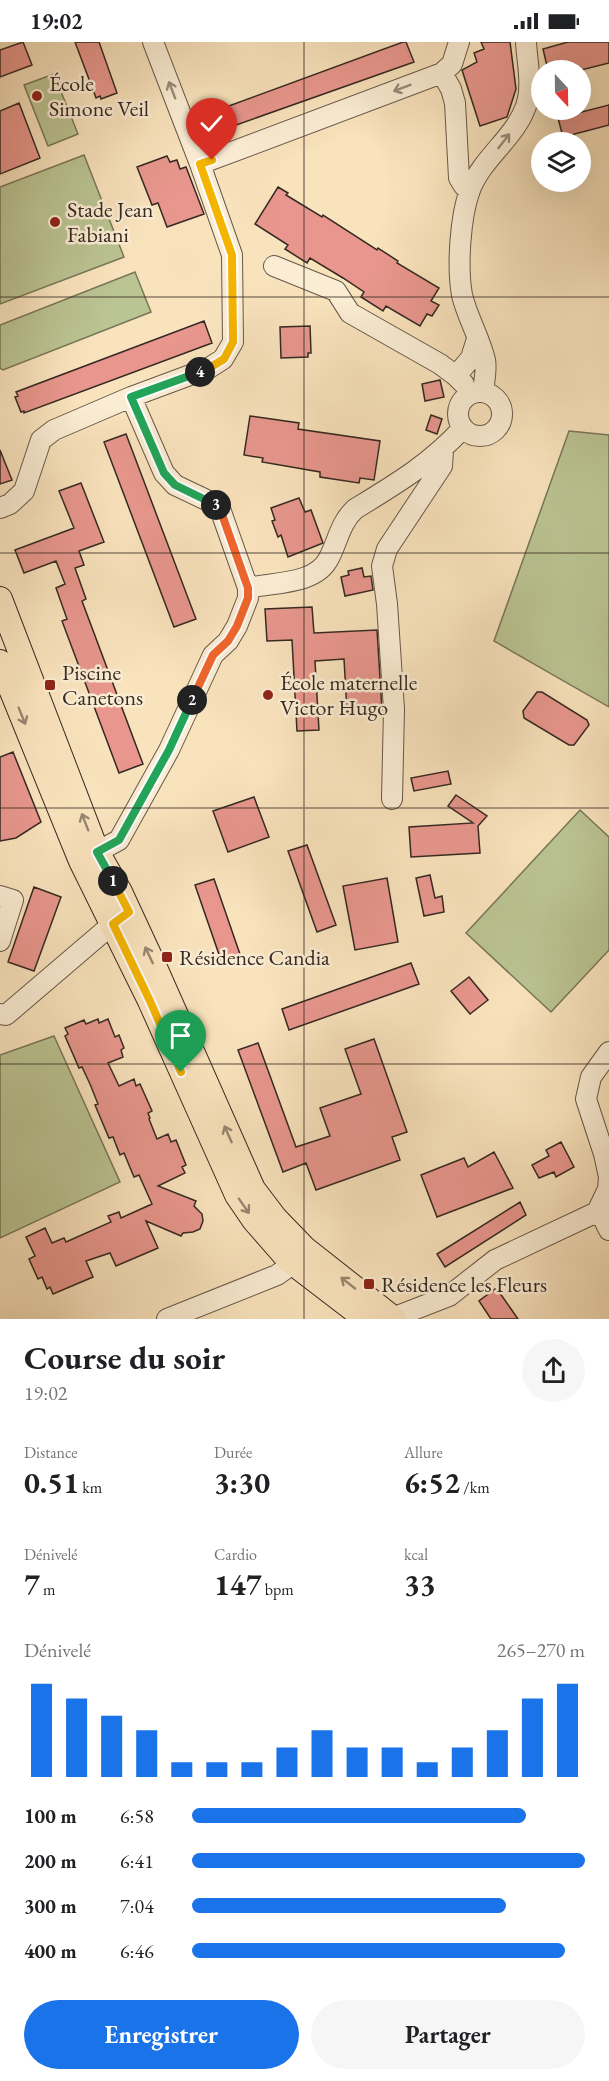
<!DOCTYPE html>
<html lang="fr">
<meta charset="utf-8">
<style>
body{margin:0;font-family:"EB Garamond",serif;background:#f6f6f6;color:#202124;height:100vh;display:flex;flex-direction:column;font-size:22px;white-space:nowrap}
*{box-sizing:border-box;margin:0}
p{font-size:20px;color:#757577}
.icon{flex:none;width:33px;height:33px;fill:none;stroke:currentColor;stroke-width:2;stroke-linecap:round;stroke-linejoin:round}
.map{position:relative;height:1277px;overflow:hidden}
.details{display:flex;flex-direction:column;background:#fff;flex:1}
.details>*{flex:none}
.needle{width:39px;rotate:158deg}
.buttons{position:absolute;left:531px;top:18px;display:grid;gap:12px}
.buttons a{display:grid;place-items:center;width:60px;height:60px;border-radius:50%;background:#fff;box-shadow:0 6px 24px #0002;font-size:30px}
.pin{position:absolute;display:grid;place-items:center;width:51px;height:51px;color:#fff;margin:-62px -26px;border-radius:50% 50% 50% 0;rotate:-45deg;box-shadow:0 0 6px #0007}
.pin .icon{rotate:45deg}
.km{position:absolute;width:30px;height:30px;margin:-15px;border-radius:50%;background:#222;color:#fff;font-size:16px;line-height:30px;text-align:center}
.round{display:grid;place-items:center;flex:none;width:63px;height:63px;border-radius:32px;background:#f6f6f6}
.head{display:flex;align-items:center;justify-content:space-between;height:102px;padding:0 24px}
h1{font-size:33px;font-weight:700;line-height:45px}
.metrics{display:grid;grid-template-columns:repeat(3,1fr);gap:9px;height:102px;padding:6px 24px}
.metrics div{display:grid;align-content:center}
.metrics b{font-size:30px;font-weight:700}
.metrics small{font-size:16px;font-weight:400}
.metrics p{font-size:16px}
.chart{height:168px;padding:12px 24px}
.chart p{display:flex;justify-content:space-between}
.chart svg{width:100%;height:108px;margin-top:6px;stroke:#1a73e8;stroke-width:6}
.action{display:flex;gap:12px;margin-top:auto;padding:12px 24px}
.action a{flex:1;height:69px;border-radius:36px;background:#1a73e8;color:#fff;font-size:24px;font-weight:700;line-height:69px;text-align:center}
.action a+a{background:#f6f6f6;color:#202124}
ul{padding:0 24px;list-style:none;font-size:20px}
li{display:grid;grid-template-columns:96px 72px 1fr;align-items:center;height:45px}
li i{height:15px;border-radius:8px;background:#1a73e8}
.status{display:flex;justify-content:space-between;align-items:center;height:42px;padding:0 30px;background:#fff;direction:ltr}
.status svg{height:16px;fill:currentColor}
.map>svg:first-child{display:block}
</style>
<div class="status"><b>19:02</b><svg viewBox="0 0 49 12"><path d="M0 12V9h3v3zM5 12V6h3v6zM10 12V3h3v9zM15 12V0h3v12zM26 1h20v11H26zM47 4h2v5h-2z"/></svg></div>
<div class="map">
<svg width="609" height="1277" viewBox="0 0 609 1277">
<rect width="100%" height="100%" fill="#f9e3bd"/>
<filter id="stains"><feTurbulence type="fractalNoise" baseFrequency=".00333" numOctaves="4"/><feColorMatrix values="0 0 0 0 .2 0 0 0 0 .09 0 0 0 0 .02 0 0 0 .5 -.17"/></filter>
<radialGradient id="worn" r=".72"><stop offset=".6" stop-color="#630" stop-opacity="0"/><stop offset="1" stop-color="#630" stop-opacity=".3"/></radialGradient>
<path fill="#bbc493" stroke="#78765a" stroke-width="1.5" d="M 54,32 L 78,92 L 48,104 L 24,43 Z
M 84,113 L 124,215 L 0,262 L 0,145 Z
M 135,230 L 151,270 L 3,328 L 0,326 L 0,283 Z
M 569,389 L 609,393 L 609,665 L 494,599 Z
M 580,768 L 609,795 L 609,908 L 551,970 L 466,891 Z
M 54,994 L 120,1140 L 0,1196 L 0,1013 Z"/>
<path fill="#e9978e" stroke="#352922" stroke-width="1.5" d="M 23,0 L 32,23 L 0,35 L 0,8 Z
M 75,0 L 99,0 L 117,51 L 101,57 L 100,54 L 96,56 Z
M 403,0 L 406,0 L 414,20 L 222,88 L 217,73 L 219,72 L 218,68 Z
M 481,0 L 510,0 L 516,47 L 507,75 L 480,84 L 462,28 L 477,20 L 474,11 L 484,7 Z
M 568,0 L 609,0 L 609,21 L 581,28 L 548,28 L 543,7 Z
M 19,61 L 40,116 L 0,132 L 0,69 Z
M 609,63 L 609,83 L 563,95 L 558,76 Z
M 167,114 L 170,120 L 177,118 L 180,127 L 186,125 L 204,172 L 167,185 L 158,161 L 152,163 L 137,125 Z
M 278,145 L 288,151 L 286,153 L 322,175 L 323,173 L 377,208 L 378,206 L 398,219 L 397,221 L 439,246 L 431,259 L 439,263 L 432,274 L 427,272 L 420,284 L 386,264 L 383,269 L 361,255 L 364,250 L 343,236 L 310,216 L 307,221 L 285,207 L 288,203 L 255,182 Z
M 204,279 L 212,301 L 24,371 L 24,369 L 21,370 L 15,355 L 18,354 L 16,350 Z
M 310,284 L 311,311 L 308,311 L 308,315 L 281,316 L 280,285 Z
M 440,338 L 444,355 L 425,359 L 422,342 Z
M 431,373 L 442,377 L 437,392 L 426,388 Z
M 250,374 L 299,381 L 298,387 L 380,399 L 374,438 L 360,436 L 359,441 L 320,435 L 320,430 L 262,420 L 263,416 L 244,413 Z
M 126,392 L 196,577 L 174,585 L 104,400 Z
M 0,408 L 12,438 L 0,442 Z
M 81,441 L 104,500 L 79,509 L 84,523 L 75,526 L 86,557 L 82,559 L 143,722 L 119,731 L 62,579 L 67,577 L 56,546 L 65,542 L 56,519 L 24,531 L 15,508 L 74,486 L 59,449 Z
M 299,456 L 305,470 L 311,468 L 323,501 L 288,515 L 281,493 L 278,495 L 272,479 L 275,478 L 271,466 Z
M 362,526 L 364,535 L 371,534 L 373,548 L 345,554 L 341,535 L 349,533 L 348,529 Z
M 312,565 L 314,591 L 377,588 L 382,668 L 347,670 L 344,617 L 315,619 L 319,688 L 297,689 L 292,598 L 267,599 L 265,567 Z
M 537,650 L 542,650 L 587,678 L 589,683 L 574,703 L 569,703 L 524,676 L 523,669 Z
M 13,710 L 41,780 L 16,796 L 0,799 L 0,715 Z
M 448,729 L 451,742 L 414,749 L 411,736 Z
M 456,753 L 487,774 L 478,784 L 480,811 L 411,815 L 409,785 L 473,781 L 448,764 Z
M 254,755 L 269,795 L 228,810 L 213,769 Z
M 307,803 L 336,883 L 317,890 L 288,809 Z
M 430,833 L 435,856 L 442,854 L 444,870 L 424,874 L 416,836 Z
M 387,836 L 398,900 L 355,908 L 343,844 Z
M 214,837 L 242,918 L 223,924 L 195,843 Z
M 34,845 L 61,855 L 34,929 L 8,920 Z
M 411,921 L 419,942 L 289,988 L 282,967 Z
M 469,935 L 488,958 L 470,972 L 451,949 Z
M 98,977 L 99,981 L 108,977 L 115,995 L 119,993 L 124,1006 L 121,1008 L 123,1015 L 108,1021 L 119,1044 L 134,1037 L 136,1044 L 140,1042 L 152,1069 L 148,1071 L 150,1076 L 149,1077 L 157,1097 L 168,1092 L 171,1100 L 176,1098 L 186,1123 L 182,1125 L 185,1131 L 158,1144 L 196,1159 L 194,1164 L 202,1172 L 203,1179 L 200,1187 L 193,1190 L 183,1191 L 181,1194 L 146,1179 L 158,1206 L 116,1224 L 110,1211 L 86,1219 L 93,1235 L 53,1252 L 50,1245 L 47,1247 L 42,1235 L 38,1237 L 29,1217 L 35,1214 L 26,1195 L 45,1186 L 52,1201 L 64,1196 L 66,1200 L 111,1180 L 108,1174 L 119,1170 L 121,1176 L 152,1162 L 139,1133 L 134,1135 L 124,1111 L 120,1113 L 113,1095 L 109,1096 L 95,1063 L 98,1062 L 90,1042 L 82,1025 L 79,1026 L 65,994 L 68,992 L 65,986 L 84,978 L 86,982 Z
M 374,997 L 407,1090 L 392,1095 L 400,1118 L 316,1148 L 306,1121 L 283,1130 L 238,1008 L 258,1001 L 296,1105 L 330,1094 L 320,1066 L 361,1052 L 345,1007 Z
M 561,1100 L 574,1125 L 556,1135 L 554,1130 L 539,1136 L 532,1123 L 549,1114 L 546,1108 Z
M 494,1110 L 513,1146 L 437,1175 L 421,1133 L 464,1116 L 468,1125 Z
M 520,1160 L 526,1173 L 445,1225 L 437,1212 Z
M 495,1247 L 502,1254 L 518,1277 L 491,1277 L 479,1259 Z"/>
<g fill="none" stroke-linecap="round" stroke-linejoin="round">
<defs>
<path id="minor" d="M 442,31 L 451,47 L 455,61 L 459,136 L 464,144 L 470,147
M 200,122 L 442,31 L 452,22 L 459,0
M 274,224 L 336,249 L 350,271 L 440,322 L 456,334
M 464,342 L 456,334 L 471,316 L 477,297
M458 372a22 22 0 1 1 44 0a22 22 0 1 1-44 0Z
M 483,350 C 484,340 487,327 485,318 C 480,296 467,275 462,253 C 457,225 460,175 470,148 C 482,116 515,96 526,64 C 533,44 527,20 526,0
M 0,466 L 10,462 L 24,449 L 41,398 L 54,388 L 131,355 L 209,326 L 223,317 L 233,300 L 232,213 L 200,122 L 153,0
M 248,546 C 273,540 316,543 329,516 C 338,499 340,481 355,467 C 396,442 430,422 463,386
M 392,757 L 394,667 L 387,562 L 382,524 L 387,507 L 442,424 L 443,409
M 97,810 L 119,798 L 169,708 L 213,613 L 228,599 L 237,584 L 248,556 L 248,546 L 219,464 L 175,443 L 164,431 L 131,355
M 0,854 L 13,858 L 0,899
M 0,972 L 6,973 L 102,891 L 124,874
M 597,1170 L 608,1147 L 609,1135 L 604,1112 L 586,1057 L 591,1035 L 609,1010
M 167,1277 L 277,1233 L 294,1221 L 301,1211
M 395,1277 L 400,1273 L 449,1254 L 495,1218 L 597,1170 L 602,1174 L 609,1188"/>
<path id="major" d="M 0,557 L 97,810 L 120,850 L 152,919 L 253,1147 L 275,1176 L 305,1207 L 394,1277
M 0,620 L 81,819 L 150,959 L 237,1153 L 254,1178 L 289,1218 L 366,1277"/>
</defs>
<use href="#minor" stroke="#665849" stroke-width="22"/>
<use href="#major" stroke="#352922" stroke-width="26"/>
<use href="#minor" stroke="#fbedd4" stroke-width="20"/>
<use href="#major" stroke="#f9e3bd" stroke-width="24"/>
</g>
<defs><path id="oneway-shaft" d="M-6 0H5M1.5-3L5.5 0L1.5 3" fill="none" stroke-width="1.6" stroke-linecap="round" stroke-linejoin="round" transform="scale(1.5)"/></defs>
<g stroke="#988b7b">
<use href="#oneway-shaft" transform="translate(402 46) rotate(159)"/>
<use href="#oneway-shaft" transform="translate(172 48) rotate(-111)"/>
<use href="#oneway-shaft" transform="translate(504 99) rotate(-52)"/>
</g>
<g stroke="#978670">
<use href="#oneway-shaft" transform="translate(22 674) rotate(68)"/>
<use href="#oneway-shaft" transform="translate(85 780) rotate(-111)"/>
<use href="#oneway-shaft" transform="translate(149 913) rotate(-115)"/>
<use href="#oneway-shaft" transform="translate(228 1092) rotate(-114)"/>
<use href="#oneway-shaft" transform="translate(244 1164) rotate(55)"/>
<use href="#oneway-shaft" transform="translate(348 1241) rotate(-142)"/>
</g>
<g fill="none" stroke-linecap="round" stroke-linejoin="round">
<defs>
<path id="split-1" d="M 113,839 L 129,870 L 113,882 L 150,959 L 181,1030"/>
<path id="split-2" d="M 113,839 L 97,810 L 119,798 L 169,708 L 192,658"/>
<path id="split-3" d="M 192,658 L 213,613 L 228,599 L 237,584 L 248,556 L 248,546 L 219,464 L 216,463"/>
<path id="split-4" d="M 200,330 L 131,355 L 164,431 L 175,443 L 216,463"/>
<path id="split-5" d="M 200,330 L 209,326 L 224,317 L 233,300 L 232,213 L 200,122 L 212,118"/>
</defs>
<use href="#split-1" stroke="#fff" stroke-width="12"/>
<use href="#split-2" stroke="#fff" stroke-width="12"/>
<use href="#split-3" stroke="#fff" stroke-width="12"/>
<use href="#split-4" stroke="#fff" stroke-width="12"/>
<use href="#split-5" stroke="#fff" stroke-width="12"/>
<use href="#split-1" stroke="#f5b400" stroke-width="8"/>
<use href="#split-2" stroke="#22a559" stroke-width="8"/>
<use href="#split-3" stroke="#f0652b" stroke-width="8"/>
<use href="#split-4" stroke="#22a559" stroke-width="8"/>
<use href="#split-5" stroke="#f5b400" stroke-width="8"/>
</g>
<path fill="none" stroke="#352922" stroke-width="1.5" stroke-opacity="0.55" d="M 304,0 L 304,1277M 0,255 L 609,255M 0,511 L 609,511M 0,766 L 609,766M 0,1022 L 609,1022"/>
<g fill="#8f2418" stroke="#fbedd4" stroke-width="2">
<circle cx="37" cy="54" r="6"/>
<circle cx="55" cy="180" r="6"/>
<rect x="44" y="637" width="12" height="12" rx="3"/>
<circle cx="268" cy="653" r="6"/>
<rect x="161" y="909" width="12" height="12" rx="3"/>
<rect x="363" y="1236" width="12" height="12" rx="3"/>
</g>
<g text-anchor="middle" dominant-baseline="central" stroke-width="5" stroke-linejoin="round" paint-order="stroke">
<g font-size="22" fill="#352922" stroke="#fbedd4" text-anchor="start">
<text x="49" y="41">École<tspan x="49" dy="25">Simone Veil</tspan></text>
<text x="67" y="167">Stade Jean<tspan x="67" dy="25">Fabiani</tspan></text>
<text x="62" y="630">Piscine<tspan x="62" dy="25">Canetons</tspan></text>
<text x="280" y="640">École maternelle<tspan x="280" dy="25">Victor Hugo</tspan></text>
<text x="179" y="915">Résidence Candia</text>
<text x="381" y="1242">Résidence les Fleurs</text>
</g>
</g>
<rect width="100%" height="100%" filter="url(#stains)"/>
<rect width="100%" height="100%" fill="url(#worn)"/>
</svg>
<div class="buttons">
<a><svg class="needle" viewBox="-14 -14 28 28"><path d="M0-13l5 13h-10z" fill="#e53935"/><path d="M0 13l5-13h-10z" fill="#757577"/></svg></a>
<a><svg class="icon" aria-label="layers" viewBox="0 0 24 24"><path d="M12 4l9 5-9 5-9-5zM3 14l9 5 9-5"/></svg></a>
</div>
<div class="pin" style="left:181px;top:1030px;background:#1e9e55"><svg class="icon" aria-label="arrive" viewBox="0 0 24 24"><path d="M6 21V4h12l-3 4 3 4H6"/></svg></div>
<div class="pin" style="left:212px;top:118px;background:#d93025"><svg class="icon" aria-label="check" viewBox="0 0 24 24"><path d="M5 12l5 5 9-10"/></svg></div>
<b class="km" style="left:113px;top:839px">1</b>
<b class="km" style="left:192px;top:658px">2</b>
<b class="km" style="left:216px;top:463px">3</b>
<b class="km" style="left:200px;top:330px">4</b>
</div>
<section class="details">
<div class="head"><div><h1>Course du soir</h1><p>19:02</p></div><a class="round"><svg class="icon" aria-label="share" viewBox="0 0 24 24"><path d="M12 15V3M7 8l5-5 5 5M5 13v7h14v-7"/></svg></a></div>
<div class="metrics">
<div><p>Distance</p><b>0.51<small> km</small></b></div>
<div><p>Durée</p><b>3:30</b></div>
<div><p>Allure</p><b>6:52<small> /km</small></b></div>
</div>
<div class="metrics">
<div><p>Dénivelé</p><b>7<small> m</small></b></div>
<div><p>Cardio</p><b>147<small> bpm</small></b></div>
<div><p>kcal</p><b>33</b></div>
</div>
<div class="chart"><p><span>Dénivelé</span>265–270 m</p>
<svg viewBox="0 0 160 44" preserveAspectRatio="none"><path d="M5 44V6M15 44V12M25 44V19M35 44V25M45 44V38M55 44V38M65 44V38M75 44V32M85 44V25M95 44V32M105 44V32M115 44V38M125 44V32M135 44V25M145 44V12M155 44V6"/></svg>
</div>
<ul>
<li><b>100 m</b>6:58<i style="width:85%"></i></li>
<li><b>200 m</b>6:41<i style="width:100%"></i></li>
<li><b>300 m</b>7:04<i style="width:80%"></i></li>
<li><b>400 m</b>6:46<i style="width:95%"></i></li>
</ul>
<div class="action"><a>Enregistrer</a><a>Partager</a></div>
</section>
